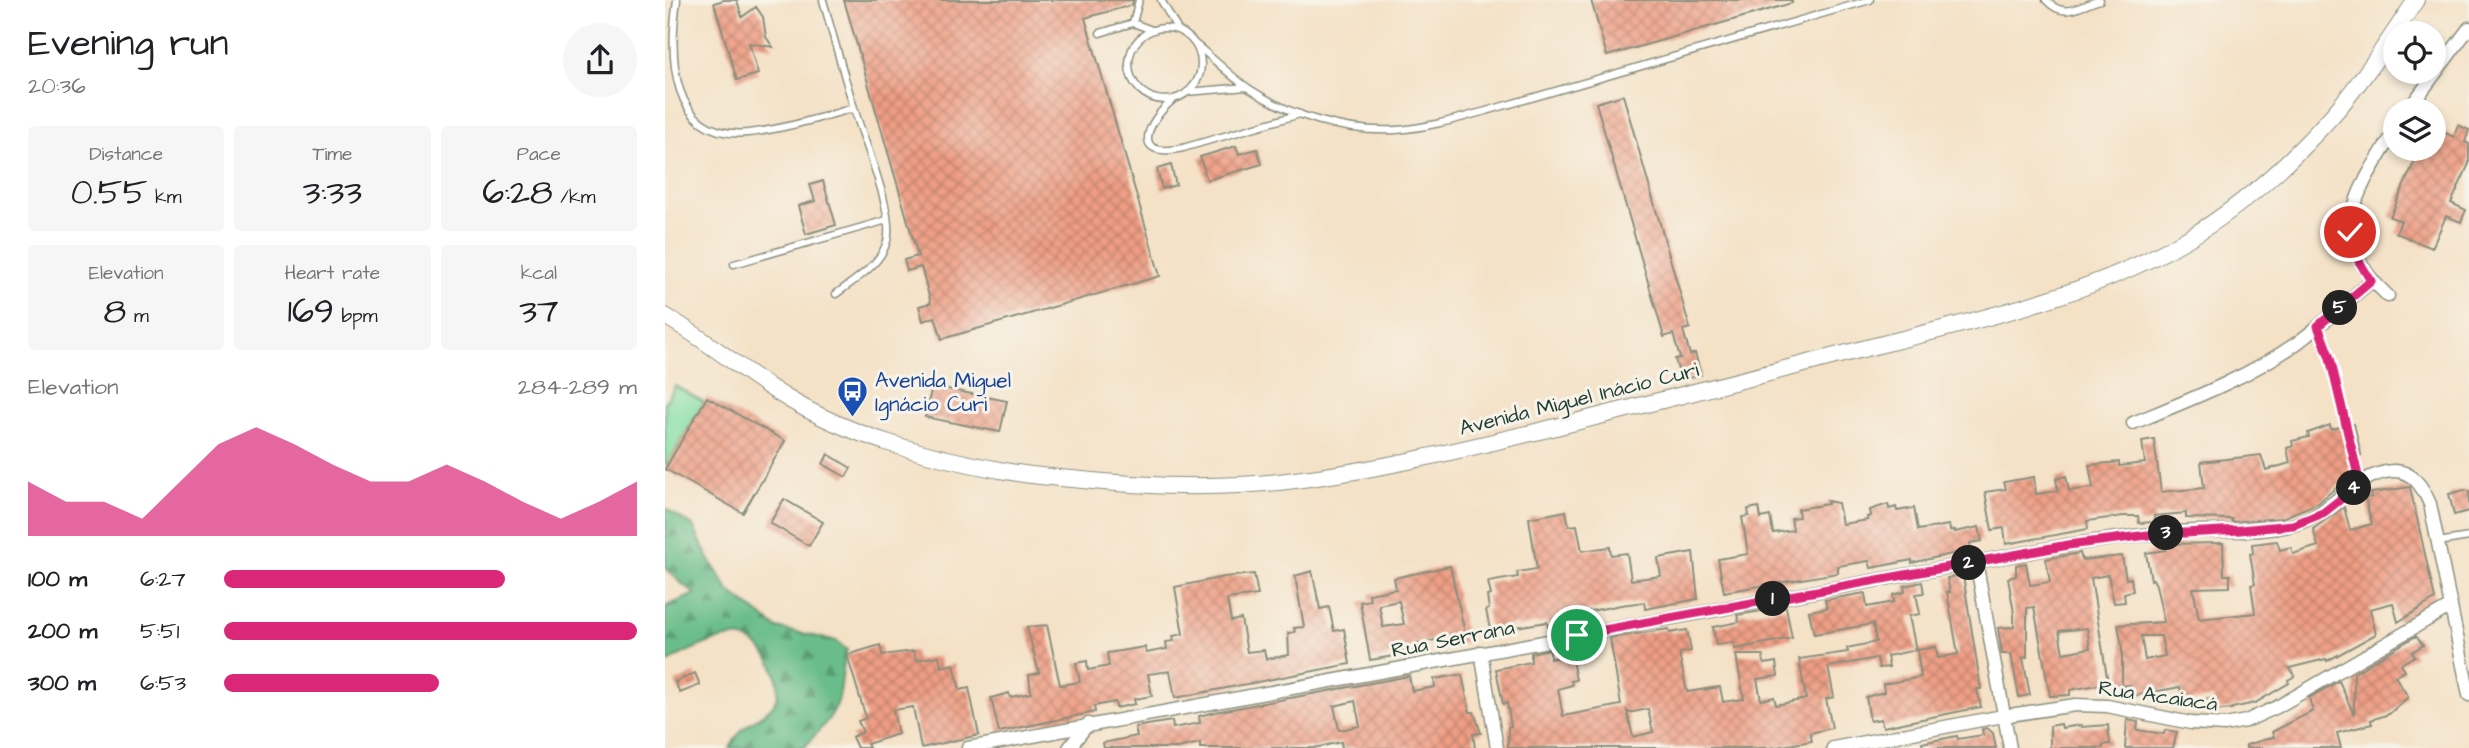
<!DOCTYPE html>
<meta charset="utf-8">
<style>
body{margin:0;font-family:"Architects Daughter",sans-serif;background:#f6f6f6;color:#202124;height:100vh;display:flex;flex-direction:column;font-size:26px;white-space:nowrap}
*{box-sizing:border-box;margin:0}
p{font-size:23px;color:#757577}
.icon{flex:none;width:38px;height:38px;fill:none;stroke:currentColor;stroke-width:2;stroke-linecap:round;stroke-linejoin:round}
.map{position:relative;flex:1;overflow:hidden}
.details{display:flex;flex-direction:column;background:#fff;width:665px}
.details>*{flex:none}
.buttons{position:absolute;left:1718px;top:21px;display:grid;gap:14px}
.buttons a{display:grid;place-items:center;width:63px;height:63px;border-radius:50%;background:#fff;box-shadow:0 4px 10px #0003;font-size:35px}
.pin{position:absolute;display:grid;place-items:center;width:60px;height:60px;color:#fff;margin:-30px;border:4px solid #fff;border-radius:50%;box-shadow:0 2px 7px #0007}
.km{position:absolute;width:35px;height:35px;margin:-18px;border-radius:50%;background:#222;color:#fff;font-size:19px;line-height:35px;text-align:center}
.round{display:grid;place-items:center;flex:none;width:74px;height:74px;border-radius:37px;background:#f6f6f6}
.headline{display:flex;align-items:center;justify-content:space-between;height:119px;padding:0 28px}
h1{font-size:38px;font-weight:600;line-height:52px}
.figures{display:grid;grid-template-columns:repeat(3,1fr);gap:10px;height:119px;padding:7px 28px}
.figures div{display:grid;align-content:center;border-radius:7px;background:#f6f6f6;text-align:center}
.figures b{font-size:35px;font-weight:600}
.figures small{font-size:19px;font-weight:400}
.figures p{font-size:19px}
.chart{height:196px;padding:14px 28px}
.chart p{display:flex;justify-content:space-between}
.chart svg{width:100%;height:126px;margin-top:7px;fill:#db2777;opacity:.7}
ul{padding:0 28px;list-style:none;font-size:23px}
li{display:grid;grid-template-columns:112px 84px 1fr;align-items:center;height:52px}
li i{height:18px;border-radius:9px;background:#db2777}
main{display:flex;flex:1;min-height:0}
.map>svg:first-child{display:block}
</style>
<main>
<section class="details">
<div class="headline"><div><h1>Evening run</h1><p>20:36</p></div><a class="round"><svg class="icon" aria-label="share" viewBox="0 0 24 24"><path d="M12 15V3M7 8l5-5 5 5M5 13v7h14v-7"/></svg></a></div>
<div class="figures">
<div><p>Distance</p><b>0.55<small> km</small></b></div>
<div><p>Time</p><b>3:33</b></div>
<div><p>Pace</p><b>6:28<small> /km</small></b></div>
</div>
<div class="figures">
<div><p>Elevation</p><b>8<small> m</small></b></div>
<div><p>Heart rate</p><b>169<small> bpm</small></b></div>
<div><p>kcal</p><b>37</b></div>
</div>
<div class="chart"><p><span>Elevation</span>284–289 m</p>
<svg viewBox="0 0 160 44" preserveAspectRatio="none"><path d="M0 44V25L10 32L20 32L30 38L40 25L50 12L60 6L70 12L80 19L90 25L100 25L110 19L120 25L130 32L140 38L150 32L160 25V44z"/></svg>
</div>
<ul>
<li><b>100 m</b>6:27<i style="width:68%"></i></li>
<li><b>200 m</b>5:51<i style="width:100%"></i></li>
<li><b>300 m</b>6:53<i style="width:52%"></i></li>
</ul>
</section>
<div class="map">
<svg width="1804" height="748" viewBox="0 0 1804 748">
<defs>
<pattern id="forest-firs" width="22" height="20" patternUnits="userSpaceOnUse" patternTransform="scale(1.75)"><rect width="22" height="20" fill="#6abd8a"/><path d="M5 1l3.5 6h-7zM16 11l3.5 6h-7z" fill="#579b72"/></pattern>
<pattern id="building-cross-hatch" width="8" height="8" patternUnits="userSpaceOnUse" patternTransform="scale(1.75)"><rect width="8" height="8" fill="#ef9e84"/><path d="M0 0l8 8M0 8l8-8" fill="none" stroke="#c1826d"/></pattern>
</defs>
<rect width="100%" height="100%" fill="#f7f3e8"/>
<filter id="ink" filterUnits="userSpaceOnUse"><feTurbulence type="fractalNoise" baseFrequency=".0143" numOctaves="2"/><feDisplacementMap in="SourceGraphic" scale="14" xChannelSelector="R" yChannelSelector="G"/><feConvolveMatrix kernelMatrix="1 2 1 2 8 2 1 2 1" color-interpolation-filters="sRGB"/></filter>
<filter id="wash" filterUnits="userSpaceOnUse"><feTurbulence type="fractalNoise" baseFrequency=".00686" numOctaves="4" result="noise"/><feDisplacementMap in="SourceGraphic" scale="28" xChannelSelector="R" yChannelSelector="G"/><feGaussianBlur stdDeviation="1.57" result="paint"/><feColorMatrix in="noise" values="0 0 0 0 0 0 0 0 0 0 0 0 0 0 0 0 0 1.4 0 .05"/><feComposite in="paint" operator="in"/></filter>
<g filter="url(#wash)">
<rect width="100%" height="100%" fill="#f4e1c6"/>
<path fill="#83dea4" stroke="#518e6c" stroke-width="2" d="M 10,386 L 39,402 L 2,465 L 0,464 L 0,403 Z"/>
<path fill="url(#forest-firs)" stroke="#447d5f" stroke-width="2" d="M 0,508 L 28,526 L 44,559 L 64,591 L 112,628 L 171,641 L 182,650 C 176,667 178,684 173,701 C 167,719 151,733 139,748 L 65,748 C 69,742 72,735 77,730 C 86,720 104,714 110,702 C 122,677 97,637 70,637 C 52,637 13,654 0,665 L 0,607 L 30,594 L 15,582 L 0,567 Z"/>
<g id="blocks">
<path fill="url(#building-cross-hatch)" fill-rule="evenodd" d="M 59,0 L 72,0 L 77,17 L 91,7 L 98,17 L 101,37 L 108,47 L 84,43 L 93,74 L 72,80 L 49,3 Z
M 179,0 L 468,0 L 467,5 L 420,18 L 495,276 L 277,339 L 270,317 L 258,321 L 254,306 L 266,303 L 256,267 L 242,271 L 239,260 L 253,256 Z
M 926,0 L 1127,0 L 1127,3 L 942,56 Z
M 958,95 L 1025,328 L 1018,330 L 1025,355 L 1030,353 L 1036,375 L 1016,380 L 1010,359 L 1015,358 L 1008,334 L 999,337 L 931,103 Z
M 1793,125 L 1804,130 L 1800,142 L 1804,144 L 1804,164 L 1786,203 L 1801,210 L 1796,222 L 1781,216 L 1767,248 L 1731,233 L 1736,221 L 1725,217 L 1755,149 L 1762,152 L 1764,149 L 1769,149 L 1769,128 L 1789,137 Z
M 571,146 L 574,154 L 592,149 L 597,164 L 542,180 L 535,157 Z
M 506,165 L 511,185 L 497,189 L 492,169 Z
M 158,181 L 171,225 L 141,234 L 133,206 L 150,201 L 145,185 Z
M 267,386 L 342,401 L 335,432 L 260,417 Z
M 42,397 L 120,441 L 78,513 L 0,469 Z
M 1689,424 L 1696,455 L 1686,458 L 1690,472 L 1653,503 L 1617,518 L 1567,522 L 1567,519 L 1521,518 L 1521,513 L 1489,516 L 1490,522 L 1474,523 L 1473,516 L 1458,516 L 1422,521 L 1423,529 L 1341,544 L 1339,528 L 1327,530 L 1320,492 L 1341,489 L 1339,482 L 1369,477 L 1371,494 L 1393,491 L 1391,479 L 1401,476 L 1404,491 L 1428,488 L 1424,465 L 1454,462 L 1454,466 L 1480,463 L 1477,441 L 1489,439 L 1496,492 L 1539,488 L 1536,462 L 1596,455 L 1601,470 L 1625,463 L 1622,448 L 1628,446 L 1627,441 L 1644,437 L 1643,433 L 1665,425 L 1666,429 Z
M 163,454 L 186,468 L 181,477 L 158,464 Z
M 1745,487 L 1770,599 L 1733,622 L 1728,603 L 1705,609 L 1711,634 L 1662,661 L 1661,659 L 1624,668 L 1630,676 L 1623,680 L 1624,683 L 1590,703 L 1567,708 L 1567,709 L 1549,711 L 1548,698 L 1517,702 L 1515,687 L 1467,696 L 1465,685 L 1457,686 L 1457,647 L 1453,625 L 1499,622 L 1491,585 L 1488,579 L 1486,580 L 1481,553 L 1501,550 L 1500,544 L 1558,543 L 1559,575 L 1565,575 L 1565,587 L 1528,588 L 1534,619 L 1590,613 L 1586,585 L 1590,584 L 1585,554 L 1588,553 L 1587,544 L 1612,541 L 1615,550 L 1626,547 L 1628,554 L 1653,546 L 1648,529 L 1679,507 L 1685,530 L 1707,524 L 1700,498 L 1707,497 L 1706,493 ZM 1476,636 L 1496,636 L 1500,656 L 1480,660 Z
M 1799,490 L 1804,491 L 1804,511 L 1789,515 L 1784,494 Z
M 119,499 L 158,522 L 144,546 L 105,523 Z
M 1162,501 L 1173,503 L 1177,524 L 1203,520 L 1202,517 L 1206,516 L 1205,510 L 1223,504 L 1224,509 L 1231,507 L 1232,511 L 1249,508 L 1253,530 L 1284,525 L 1285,531 L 1290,530 L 1290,532 L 1314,527 L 1317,541 L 1305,543 L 1306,550 L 1259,560 L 1247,563 L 1247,560 L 1206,568 L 1204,561 L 1173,566 L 1173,573 L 1059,592 L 1053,559 L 1083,554 L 1077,517 L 1084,516 L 1083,509 L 1094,507 L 1096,518 L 1105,516 L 1108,533 L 1128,530 L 1126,518 L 1134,517 L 1133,509 L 1163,504 Z
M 901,511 L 904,526 L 912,525 L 917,551 L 945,547 L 946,555 L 962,553 L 966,580 L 996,576 L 993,558 L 1028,552 L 1033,599 L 980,609 L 979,602 L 956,605 L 900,616 L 902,624 L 883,627 L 882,622 L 851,627 L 851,624 L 825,629 L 821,610 L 824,609 L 822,596 L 826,595 L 823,582 L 853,577 L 852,572 L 872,569 L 864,518 Z
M 1415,553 L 1417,560 L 1457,556 L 1461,579 L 1466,578 L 1468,591 L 1459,593 L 1460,602 L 1449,603 L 1443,575 L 1426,578 L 1443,683 L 1405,690 L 1405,695 L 1385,696 L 1369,607 L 1362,608 L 1362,657 L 1358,658 L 1365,695 L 1354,697 L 1346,654 L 1337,654 L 1333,628 L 1349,627 L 1349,613 L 1343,578 L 1351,576 L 1351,565 L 1361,563 L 1365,585 L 1385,582 L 1381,559 ZM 1422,628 L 1425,648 L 1398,653 L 1394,631 Z
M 785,566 L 802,642 L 785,646 L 783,638 L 759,642 L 752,643 L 753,651 L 734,650 L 735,655 L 705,660 L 695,602 L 705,600 L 704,594 L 731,589 L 729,578 ZM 734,601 L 739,624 L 718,627 L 714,605 Z
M 647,571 L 655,609 L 664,607 L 669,631 L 679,629 L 685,664 L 510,698 L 505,671 L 483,674 L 487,696 L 469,699 L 470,704 L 451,708 L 450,702 L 429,706 L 430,712 L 334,732 L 326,698 L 344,693 L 345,697 L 366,693 L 364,675 L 374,673 L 362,627 L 382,625 L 395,685 L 415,682 L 411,663 L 422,661 L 423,670 L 444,666 L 442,653 L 480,647 L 481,653 L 502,649 L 501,642 L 509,641 L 508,636 L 518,634 L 510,587 L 559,577 L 589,574 L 593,595 L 562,599 L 566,621 L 576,619 L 582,652 L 599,650 L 601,659 L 624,655 L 623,633 L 630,632 L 629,628 L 639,627 L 630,576 Z
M 1298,575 L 1316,689 L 1312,689 L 1316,707 L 1218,727 L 1216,719 L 1205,721 L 1201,697 L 1219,692 L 1218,684 L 1256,677 L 1252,650 L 1271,647 L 1273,658 L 1293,654 L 1282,592 L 1285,592 L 1282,578 Z
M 1257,582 L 1259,593 L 1251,594 L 1255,614 L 1244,616 L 1251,650 L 1222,656 L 1224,667 L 1214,668 L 1212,658 L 1163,667 L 1169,697 L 1161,699 L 1167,728 L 1145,733 L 1147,741 L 1105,748 L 843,748 L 843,727 L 846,726 L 842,703 L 838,704 L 831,669 L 866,662 L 866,653 L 885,649 L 885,659 L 904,655 L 905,661 L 907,660 L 911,680 L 906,681 L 907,685 L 893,689 L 898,716 L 956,705 L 945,638 L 1004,629 L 1005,633 L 1022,630 L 1026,651 L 1015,653 L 1015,658 L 1022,692 L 1055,687 L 1058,702 L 1079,699 L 1071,655 L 1098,655 L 1099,664 L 1111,662 L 1113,676 L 1092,679 L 1096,700 L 1109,697 L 1111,705 L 1141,699 L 1134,659 L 1183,652 L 1182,648 L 1211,642 L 1208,624 L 1149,634 L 1144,611 L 1162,608 L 1160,600 L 1200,593 L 1202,607 L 1229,602 L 1228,595 L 1240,592 L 1239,586 ZM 983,709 L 988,732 L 968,737 L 962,711 L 964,713 Z
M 1121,607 L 1127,638 L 1070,649 L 1069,642 L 1051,645 L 1048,627 L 1074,622 L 1072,615 Z
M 1751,636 L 1758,645 L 1747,652 L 1750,656 L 1736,664 L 1740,671 L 1730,676 L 1743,697 L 1724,714 L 1706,720 L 1707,724 L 1672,733 L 1676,748 L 1581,748 L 1581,745 L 1609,737 L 1607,732 L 1648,711 L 1644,698 L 1674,681 L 1689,715 L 1689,673 Z
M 215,645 L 217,655 L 249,651 L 251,660 L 274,656 L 276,667 L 289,664 L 295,690 L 304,688 L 314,735 L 256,748 L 248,707 L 228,710 L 233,734 L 202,744 L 204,748 L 192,748 L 187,737 L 198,732 L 193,721 L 201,718 L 182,655 Z
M 30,673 L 35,685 L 15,693 L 10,682 Z
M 793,675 L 797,675 L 805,712 L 809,712 L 816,733 L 808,734 L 810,748 L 677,748 L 676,742 L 649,748 L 535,748 L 535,743 L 512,748 L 439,748 L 438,743 L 472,736 L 470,727 L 507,721 L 508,728 L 535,723 L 534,716 L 550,712 L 744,676 L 747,691 L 770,687 L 769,679 ZM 690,701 L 695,726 L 674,730 L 669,706 Z
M 1462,720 L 1473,722 L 1472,730 L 1499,734 L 1500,730 L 1512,732 L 1508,748 L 1460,748 Z
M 1396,724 L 1397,728 L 1416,725 L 1416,727 L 1443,725 L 1445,744 L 1438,745 L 1438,748 L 1385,748 L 1385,726 Z
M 1322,728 L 1328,733 L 1331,748 L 1258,748 L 1257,743 L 1292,736 L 1293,739 L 1318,735 L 1317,729 Z"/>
</g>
</g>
<g filter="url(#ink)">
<use href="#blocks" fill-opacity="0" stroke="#8a8f7d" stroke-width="2"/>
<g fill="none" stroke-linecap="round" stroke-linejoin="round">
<defs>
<path id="service" d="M 12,0 C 4,55 4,140 83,133 C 119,129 154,118 189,108
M 158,0 C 168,36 178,72 189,108 C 198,139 230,212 222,241 C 216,265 189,280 171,294
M 496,0 L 513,30
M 1381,0 C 1399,20 1414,6 1435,0
M 468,23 L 474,0
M464 64a36 36 0 1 1 72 0a36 36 0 1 1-72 0Z
M 435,33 L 468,23 L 487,30
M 529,43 C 547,57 564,75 583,88 C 625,116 681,133 731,130 C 761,128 792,119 821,111 L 1205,0
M 522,92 L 582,87
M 509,99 C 482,121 464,160 518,148 L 635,114
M 69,264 L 222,220
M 1773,542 L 1804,537"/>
<path id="minor" d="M 1743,110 L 1804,28
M 1723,296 C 1658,236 1691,192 1731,130
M 1468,423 C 1524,400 1582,378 1632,343 C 1658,324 1682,302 1706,281
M 1311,561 L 1345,748
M 816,652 L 832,748
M 303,748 L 1403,545 C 1447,539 1491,532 1535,531 C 1567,530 1600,533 1631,524 C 1666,514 1691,473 1728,471 C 1748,470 1758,488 1765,504 L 1804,695
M 404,748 L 423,724
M 1168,748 L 1338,716 L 1410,705 L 1442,706 L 1526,723 L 1560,725 L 1581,721 L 1612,707 L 1786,606"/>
<path id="tertiary" d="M 0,316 C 42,340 79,372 120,397 C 186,437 264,457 340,471 C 362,475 385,477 407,479 C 481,487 555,490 630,480 C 720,469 808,447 895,426 C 983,404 1071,382 1159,359 C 1275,328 1412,303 1517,242 C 1575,209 1628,160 1672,110 C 1701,76 1726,37 1751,0"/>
</defs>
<use href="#service" stroke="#8a8f7d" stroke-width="9"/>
<use href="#minor" stroke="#8a8f7d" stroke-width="15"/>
<use href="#tertiary" stroke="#8a8f7d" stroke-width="18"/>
<path stroke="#8a8f7d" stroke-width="2.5" stroke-dasharray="5 5" stroke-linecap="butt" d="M 1658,339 L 1665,358 L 1692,472"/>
<use href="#service" stroke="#fff" stroke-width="6"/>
<use href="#minor" stroke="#fff" stroke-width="12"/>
<use href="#tertiary" stroke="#fff" stroke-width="16"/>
</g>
</g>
<g fill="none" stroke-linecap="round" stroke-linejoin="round" filter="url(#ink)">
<defs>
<path id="route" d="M 912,635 L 1403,545 L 1483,535 L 1575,530 L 1628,525 L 1658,513 L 1695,484 L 1665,358 L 1653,326 L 1706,281 L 1689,253 L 1685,232"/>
</defs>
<use href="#route" stroke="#fff" stroke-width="14"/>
<use href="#route" stroke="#db2777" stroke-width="9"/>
</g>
<defs>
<symbol id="bus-pin" viewBox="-11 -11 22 30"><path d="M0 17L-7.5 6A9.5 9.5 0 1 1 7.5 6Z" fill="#1a4fb4" stroke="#f7f3e8"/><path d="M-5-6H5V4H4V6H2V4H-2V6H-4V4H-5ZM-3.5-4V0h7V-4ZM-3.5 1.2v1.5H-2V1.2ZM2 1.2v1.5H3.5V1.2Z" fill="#fff"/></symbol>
</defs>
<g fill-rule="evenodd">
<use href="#bus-pin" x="170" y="374" width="35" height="47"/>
</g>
<g text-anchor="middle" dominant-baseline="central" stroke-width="6" stroke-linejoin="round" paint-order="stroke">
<g font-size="21" fill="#164399" stroke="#f7f3e8" text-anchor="start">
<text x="210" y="380">Avenida Miguel<tspan x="210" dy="24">Ignácio Curi</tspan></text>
</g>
<g font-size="21" fill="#1f3d34" stroke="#f7f3e8">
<text transform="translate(914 399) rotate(-14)">Avenida Miguel Inácio Curi</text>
<text transform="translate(788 639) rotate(-11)">Rua Serrana</text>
<text transform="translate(1493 696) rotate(8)">Rua Acaiacá</text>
</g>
</g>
</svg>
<div class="buttons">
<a><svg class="icon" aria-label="locate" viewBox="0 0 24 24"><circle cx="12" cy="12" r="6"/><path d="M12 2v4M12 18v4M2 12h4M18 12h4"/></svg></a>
<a><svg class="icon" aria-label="layers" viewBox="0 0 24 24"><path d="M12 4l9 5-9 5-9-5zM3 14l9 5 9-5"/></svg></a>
</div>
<div class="pin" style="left:912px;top:635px;background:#1e9e55"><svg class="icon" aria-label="arrive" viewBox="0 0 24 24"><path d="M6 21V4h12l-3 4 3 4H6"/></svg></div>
<div class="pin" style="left:1685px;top:232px;background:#d93025"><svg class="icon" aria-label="check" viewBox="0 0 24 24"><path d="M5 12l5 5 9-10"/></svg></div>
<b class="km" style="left:1108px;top:599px">1</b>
<b class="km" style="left:1304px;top:563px">2</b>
<b class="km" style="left:1501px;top:533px">3</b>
<b class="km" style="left:1689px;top:488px">4</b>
<b class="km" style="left:1675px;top:308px">5</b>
</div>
</main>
